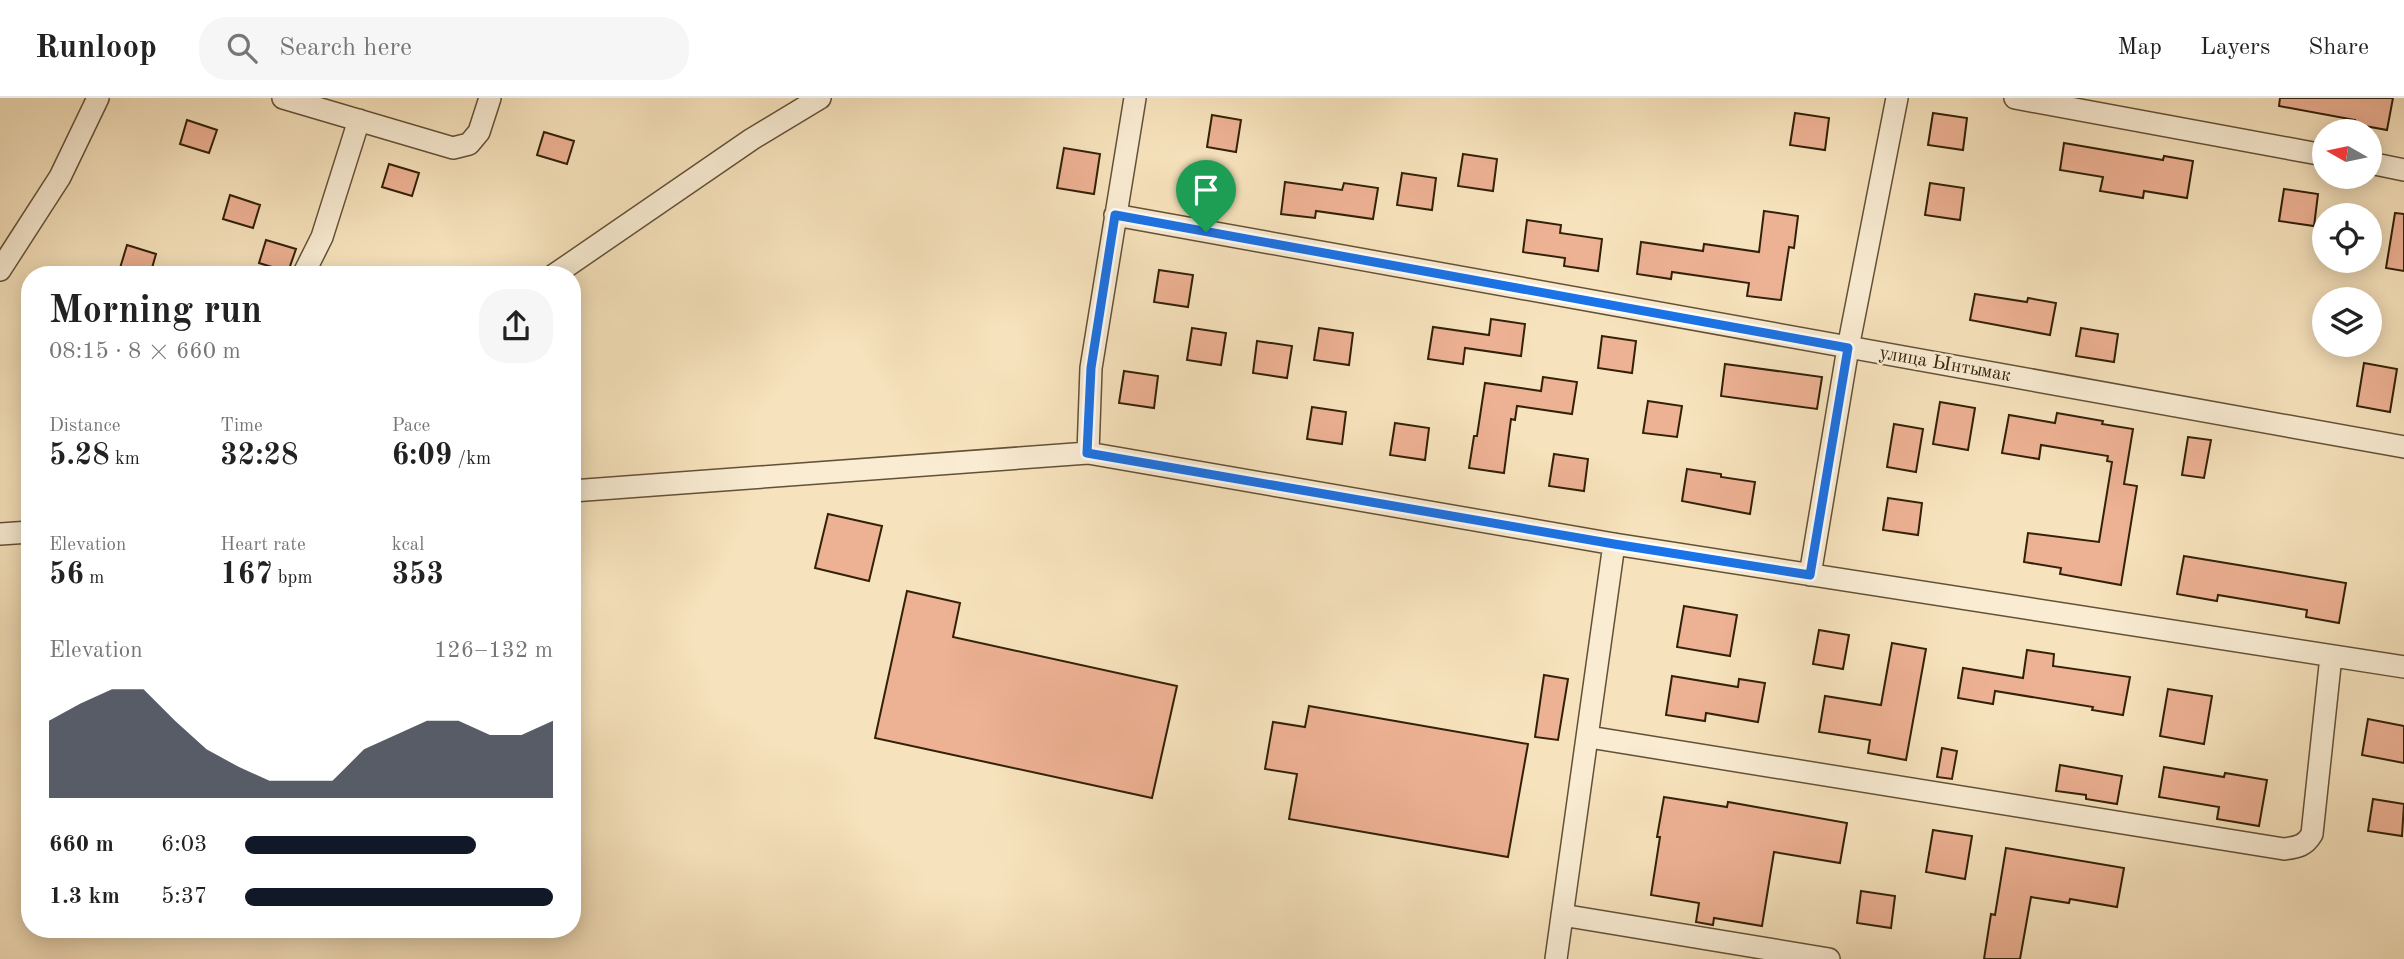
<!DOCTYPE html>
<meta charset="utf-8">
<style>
body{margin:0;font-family:"Old Standard TT",serif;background:#f6f6f6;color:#222;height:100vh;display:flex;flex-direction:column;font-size:26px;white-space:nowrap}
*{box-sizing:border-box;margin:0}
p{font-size:23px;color:#767676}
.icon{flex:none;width:38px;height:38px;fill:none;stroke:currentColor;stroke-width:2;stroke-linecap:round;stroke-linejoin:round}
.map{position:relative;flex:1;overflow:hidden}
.panel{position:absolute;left:21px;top:168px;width:560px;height:672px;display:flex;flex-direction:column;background:#fff;border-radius:28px;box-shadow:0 4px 18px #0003}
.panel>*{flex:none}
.needle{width:46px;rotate:279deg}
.fabs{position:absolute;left:2312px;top:21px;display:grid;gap:14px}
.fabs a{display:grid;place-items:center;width:70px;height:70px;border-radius:50%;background:#fff;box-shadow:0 4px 18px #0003;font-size:35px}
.pin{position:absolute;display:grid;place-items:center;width:60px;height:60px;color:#fff;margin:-72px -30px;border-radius:50% 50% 50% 0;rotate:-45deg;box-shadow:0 0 7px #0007}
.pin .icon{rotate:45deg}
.round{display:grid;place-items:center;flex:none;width:74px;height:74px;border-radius:28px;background:#f6f6f6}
.headline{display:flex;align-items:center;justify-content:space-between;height:119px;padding:0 28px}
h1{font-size:38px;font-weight:600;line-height:52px}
.metrics{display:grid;grid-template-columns:repeat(3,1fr);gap:10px;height:119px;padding:7px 28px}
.metrics div{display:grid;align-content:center}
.metrics b{font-size:30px;font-weight:600}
.metrics small{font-size:19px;font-weight:400}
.metrics p{font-size:19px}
.chart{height:196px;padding:14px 28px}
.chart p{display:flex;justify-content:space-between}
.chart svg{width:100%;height:126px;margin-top:7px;fill:#111827;opacity:.7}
ul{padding:0 28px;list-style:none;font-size:23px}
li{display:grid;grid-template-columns:112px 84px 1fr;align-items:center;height:52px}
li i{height:18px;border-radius:9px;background:#111827}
header{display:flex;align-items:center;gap:42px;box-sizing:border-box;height:98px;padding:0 35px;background:#fff;border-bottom:2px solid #e0e0e0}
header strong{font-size:33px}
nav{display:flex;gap:38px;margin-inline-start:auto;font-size:24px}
.search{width:490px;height:63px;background:#f6f6f6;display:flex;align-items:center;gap:18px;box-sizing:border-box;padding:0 24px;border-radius:28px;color:#767676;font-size:26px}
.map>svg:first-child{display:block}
</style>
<header>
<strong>Runloop</strong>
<div class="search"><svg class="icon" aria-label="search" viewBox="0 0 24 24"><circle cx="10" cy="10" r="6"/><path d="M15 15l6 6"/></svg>Search here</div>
<nav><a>Map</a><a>Layers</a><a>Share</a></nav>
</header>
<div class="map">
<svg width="2404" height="861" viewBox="0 0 2404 861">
<rect width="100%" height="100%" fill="#f6e2bc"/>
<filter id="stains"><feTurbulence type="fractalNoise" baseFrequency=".00286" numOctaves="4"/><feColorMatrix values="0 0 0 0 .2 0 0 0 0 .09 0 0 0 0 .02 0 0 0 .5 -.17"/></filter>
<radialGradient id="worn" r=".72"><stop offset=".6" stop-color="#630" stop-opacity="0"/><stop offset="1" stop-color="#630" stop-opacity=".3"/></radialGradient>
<path fill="#edb193" stroke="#322109" stroke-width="2" d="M 2280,0 L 2393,0 L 2387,32 L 2354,26 L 2355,22 L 2279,8 Z
M 1795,15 L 1829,20 L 1825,52 L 1790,47 Z
M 1933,15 L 1967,20 L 1963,52 L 1928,47 Z
M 1212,17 L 1241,22 L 1236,54 L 1207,49 Z
M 187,22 L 217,32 L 209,55 L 180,46 Z
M 544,34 L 574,43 L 567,66 L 537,57 Z
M 2064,45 L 2163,62 L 2164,58 L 2193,63 L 2187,100 L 2144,93 L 2143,100 L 2100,93 L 2103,79 L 2060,72 Z
M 1064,50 L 1100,56 L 1094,96 L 1057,90 Z
M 1463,56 L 1497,61 L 1493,93 L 1458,88 Z
M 389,66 L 419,75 L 412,98 L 382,89 Z
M 1402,75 L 1436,80 L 1432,112 L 1397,107 Z
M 1285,84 L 1342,92 L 1344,85 L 1378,90 L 1373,121 L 1316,113 L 1315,120 L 1281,116 Z
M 1930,85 L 1964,90 L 1960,122 L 1925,117 Z
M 2284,91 L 2318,96 L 2314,128 L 2279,123 Z
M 230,97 L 260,107 L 253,130 L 223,121 Z
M 1764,113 L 1798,118 L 1794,150 L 1789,149 L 1781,202 L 1747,198 L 1749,185 L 1672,174 L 1671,181 L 1637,176 L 1641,144 L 1703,153 L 1704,146 L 1759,154 Z
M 2395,115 L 2404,116 L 2404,173 L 2386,170 Z
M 1527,122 L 1561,127 L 1560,135 L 1602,141 L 1598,173 L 1564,168 L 1565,160 L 1523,154 Z
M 266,142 L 296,151 L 288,174 L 259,165 Z
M 127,147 L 156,156 L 150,177 L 142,177 L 120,170 Z
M 1159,172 L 1193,177 L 1188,209 L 1154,204 Z
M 1975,196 L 2027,204 L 2028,200 L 2056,205 L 2050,237 L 1970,222 Z
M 1491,221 L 1525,226 L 1521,258 L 1465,250 L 1463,266 L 1428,261 L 1433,229 L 1489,237 Z
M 1192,230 L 1226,235 L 1221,267 L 1187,262 Z
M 1319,230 L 1353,235 L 1349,267 L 1314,262 Z
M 2081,230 L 2118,236 L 2114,264 L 2076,258 Z
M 1602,238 L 1636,243 L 1632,275 L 1598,270 Z
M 1257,243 L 1292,248 L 1287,280 L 1253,275 Z
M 2364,265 L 2397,271 L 2390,314 L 2357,308 Z
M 1725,266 L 1822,279 L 1817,311 L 1721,298 Z
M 1124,273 L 1158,278 L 1154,310 L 1119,305 Z
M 1543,279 L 1577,284 L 1572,316 L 1517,308 L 1515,322 L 1511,321 L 1504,375 L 1469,370 L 1474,338 L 1477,338 L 1485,285 L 1541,293 Z
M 1648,303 L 1682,308 L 1677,339 L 1643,335 Z
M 1940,304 L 1975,310 L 1968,352 L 1933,346 Z
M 1312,309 L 1346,314 L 1342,346 L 1307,341 Z
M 2057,315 L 2103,323 L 2102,326 L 2133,331 L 2124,386 L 2137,388 L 2121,487 L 2060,476 L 2061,470 L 2024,464 L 2028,435 L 2099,444 L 2112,364 L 2107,363 L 2108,358 L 2041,347 L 2039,361 L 2002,355 L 2009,317 L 2055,325 Z
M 1395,325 L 1429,330 L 1425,362 L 1390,357 Z
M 1894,326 L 1923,331 L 1916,374 L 1887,369 Z
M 2188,339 L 2211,342 L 2204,380 L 2182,377 Z
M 1554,356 L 1588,361 L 1584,393 L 1549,388 Z
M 1687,371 L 1721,376 L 1721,379 L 1755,384 L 1750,416 L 1682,403 Z
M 1888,400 L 1922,405 L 1918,437 L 1883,432 Z
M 828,416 L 882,428 L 869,483 L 815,470 Z
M 2184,458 L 2346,485 L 2339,525 L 2306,519 L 2307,512 L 2218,497 L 2217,503 L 2177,496 Z
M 907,493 L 960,505 L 953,539 L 1177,588 L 1152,700 L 875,640 Z
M 1684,508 L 1737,517 L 1730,558 L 1677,549 Z
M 1819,532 L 1849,537 L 1843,571 L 1813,566 Z
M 1892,545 L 1926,551 L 1906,662 L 1868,655 L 1870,642 L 1819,634 L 1825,598 L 1881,607 Z
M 2027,552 L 2054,556 L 2053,568 L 2130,579 L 2123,617 L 2092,612 L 2093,609 L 1995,593 L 1993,606 L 1958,600 L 1963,570 L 2023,580 Z
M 1544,577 L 1568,581 L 1558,642 L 1535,639 Z
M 1672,578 L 1738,589 L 1739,581 L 1765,585 L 1758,624 L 1706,615 L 1705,623 L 1666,617 Z
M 2168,591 L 2212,598 L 2204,646 L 2160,638 Z
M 1309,608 L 1528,646 L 1508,759 L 1289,721 L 1297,676 L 1265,671 L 1273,624 L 1305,629 Z
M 2368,621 L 2404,628 L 2404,665 L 2362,657 Z
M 1942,650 L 1957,653 L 1952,681 L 1937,679 Z
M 2060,667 L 2122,678 L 2117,706 L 2086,701 L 2086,697 L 2056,693 Z
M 2164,669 L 2224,679 L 2225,675 L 2267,682 L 2259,728 L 2217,721 L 2219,709 L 2159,699 Z
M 1664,699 L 1727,709 L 1728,704 L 1847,725 L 1840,765 L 1774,754 L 1762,828 L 1714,820 L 1713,827 L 1696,824 L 1699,805 L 1651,797 L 1660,739 L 1657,739 Z
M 2373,701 L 2404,706 L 2402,738 L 2368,733 Z
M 1933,732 L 1972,738 L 1965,781 L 1926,774 Z
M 2006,750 L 2124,770 L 2117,809 L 2070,801 L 2069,805 L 2031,799 L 2020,861 L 1984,861 L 1991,816 L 1995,817 Z
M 1861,793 L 1895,798 L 1891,830 L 1857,825 Z"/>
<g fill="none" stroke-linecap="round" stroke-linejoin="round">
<defs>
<path id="minor" d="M 283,0 L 453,50 L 469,46 L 479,34 L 490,0
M 2015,0 L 2324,57
M 2370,65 L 2404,72
M 1115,117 L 2404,349
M 0,172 L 60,79 L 98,0
M 303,177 L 322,139 L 359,22
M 554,177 L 752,41 L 820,0
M 1088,355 L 1091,270 L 1135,0
M 572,393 L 1088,355 L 1614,446 L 2404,569
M 0,436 L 30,434
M 1810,477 L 1848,250 L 1897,0
M 1589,639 L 2284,751 C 2298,749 2305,748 2312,736 L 2331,558
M 1562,817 L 1829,861
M 1556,861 L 1614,446"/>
</defs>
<use href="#minor" stroke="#635136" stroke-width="24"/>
<use href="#minor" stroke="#f9ecd3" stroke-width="21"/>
</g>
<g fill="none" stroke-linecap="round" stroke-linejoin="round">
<defs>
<path id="route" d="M 1115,117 L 1848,250 L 1810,477 L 1614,446 L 1087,355 L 1091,270 Z"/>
</defs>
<use href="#route" stroke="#fff" stroke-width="14"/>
<use href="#route" stroke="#1a73e8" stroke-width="9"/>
</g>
<g text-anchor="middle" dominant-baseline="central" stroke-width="5" stroke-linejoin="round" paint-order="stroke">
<g font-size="19" fill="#322109" stroke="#f9ecd3">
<text transform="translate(1945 267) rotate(10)">улица Ынтымак</text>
</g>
</g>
<rect width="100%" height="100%" filter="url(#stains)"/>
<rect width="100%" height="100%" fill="url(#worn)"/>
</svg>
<div class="fabs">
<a><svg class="needle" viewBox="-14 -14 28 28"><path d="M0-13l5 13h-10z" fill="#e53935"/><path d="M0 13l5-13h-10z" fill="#767676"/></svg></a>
<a><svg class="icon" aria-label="locate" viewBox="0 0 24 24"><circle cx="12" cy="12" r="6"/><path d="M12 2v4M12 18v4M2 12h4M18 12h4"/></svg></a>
<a><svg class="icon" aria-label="layers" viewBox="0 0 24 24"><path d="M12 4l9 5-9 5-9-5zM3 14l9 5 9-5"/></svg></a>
</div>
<div class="pin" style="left:1206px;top:134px;background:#1e9e55"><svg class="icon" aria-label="arrive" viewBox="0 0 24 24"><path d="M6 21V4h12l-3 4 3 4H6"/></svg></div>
<section class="panel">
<div class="headline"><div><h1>Morning run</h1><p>08:15 · 8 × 660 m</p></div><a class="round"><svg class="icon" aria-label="share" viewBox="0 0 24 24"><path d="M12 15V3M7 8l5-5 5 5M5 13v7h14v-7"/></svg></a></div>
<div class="metrics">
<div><p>Distance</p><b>5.28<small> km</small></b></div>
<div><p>Time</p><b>32:28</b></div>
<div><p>Pace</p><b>6:09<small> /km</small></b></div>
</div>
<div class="metrics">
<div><p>Elevation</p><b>56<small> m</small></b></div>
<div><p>Heart rate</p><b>167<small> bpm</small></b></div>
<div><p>kcal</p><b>353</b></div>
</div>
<div class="chart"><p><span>Elevation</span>126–132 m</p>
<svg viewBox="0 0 160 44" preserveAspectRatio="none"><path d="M0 44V17L10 11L20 6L30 6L40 17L50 27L60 33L70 38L80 38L90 38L100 27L110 22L120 17L130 17L140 22L150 22L160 17V44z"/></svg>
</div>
<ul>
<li><b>660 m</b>6:03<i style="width:75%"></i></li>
<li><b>1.3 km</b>5:37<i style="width:100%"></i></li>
</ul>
</section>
</div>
